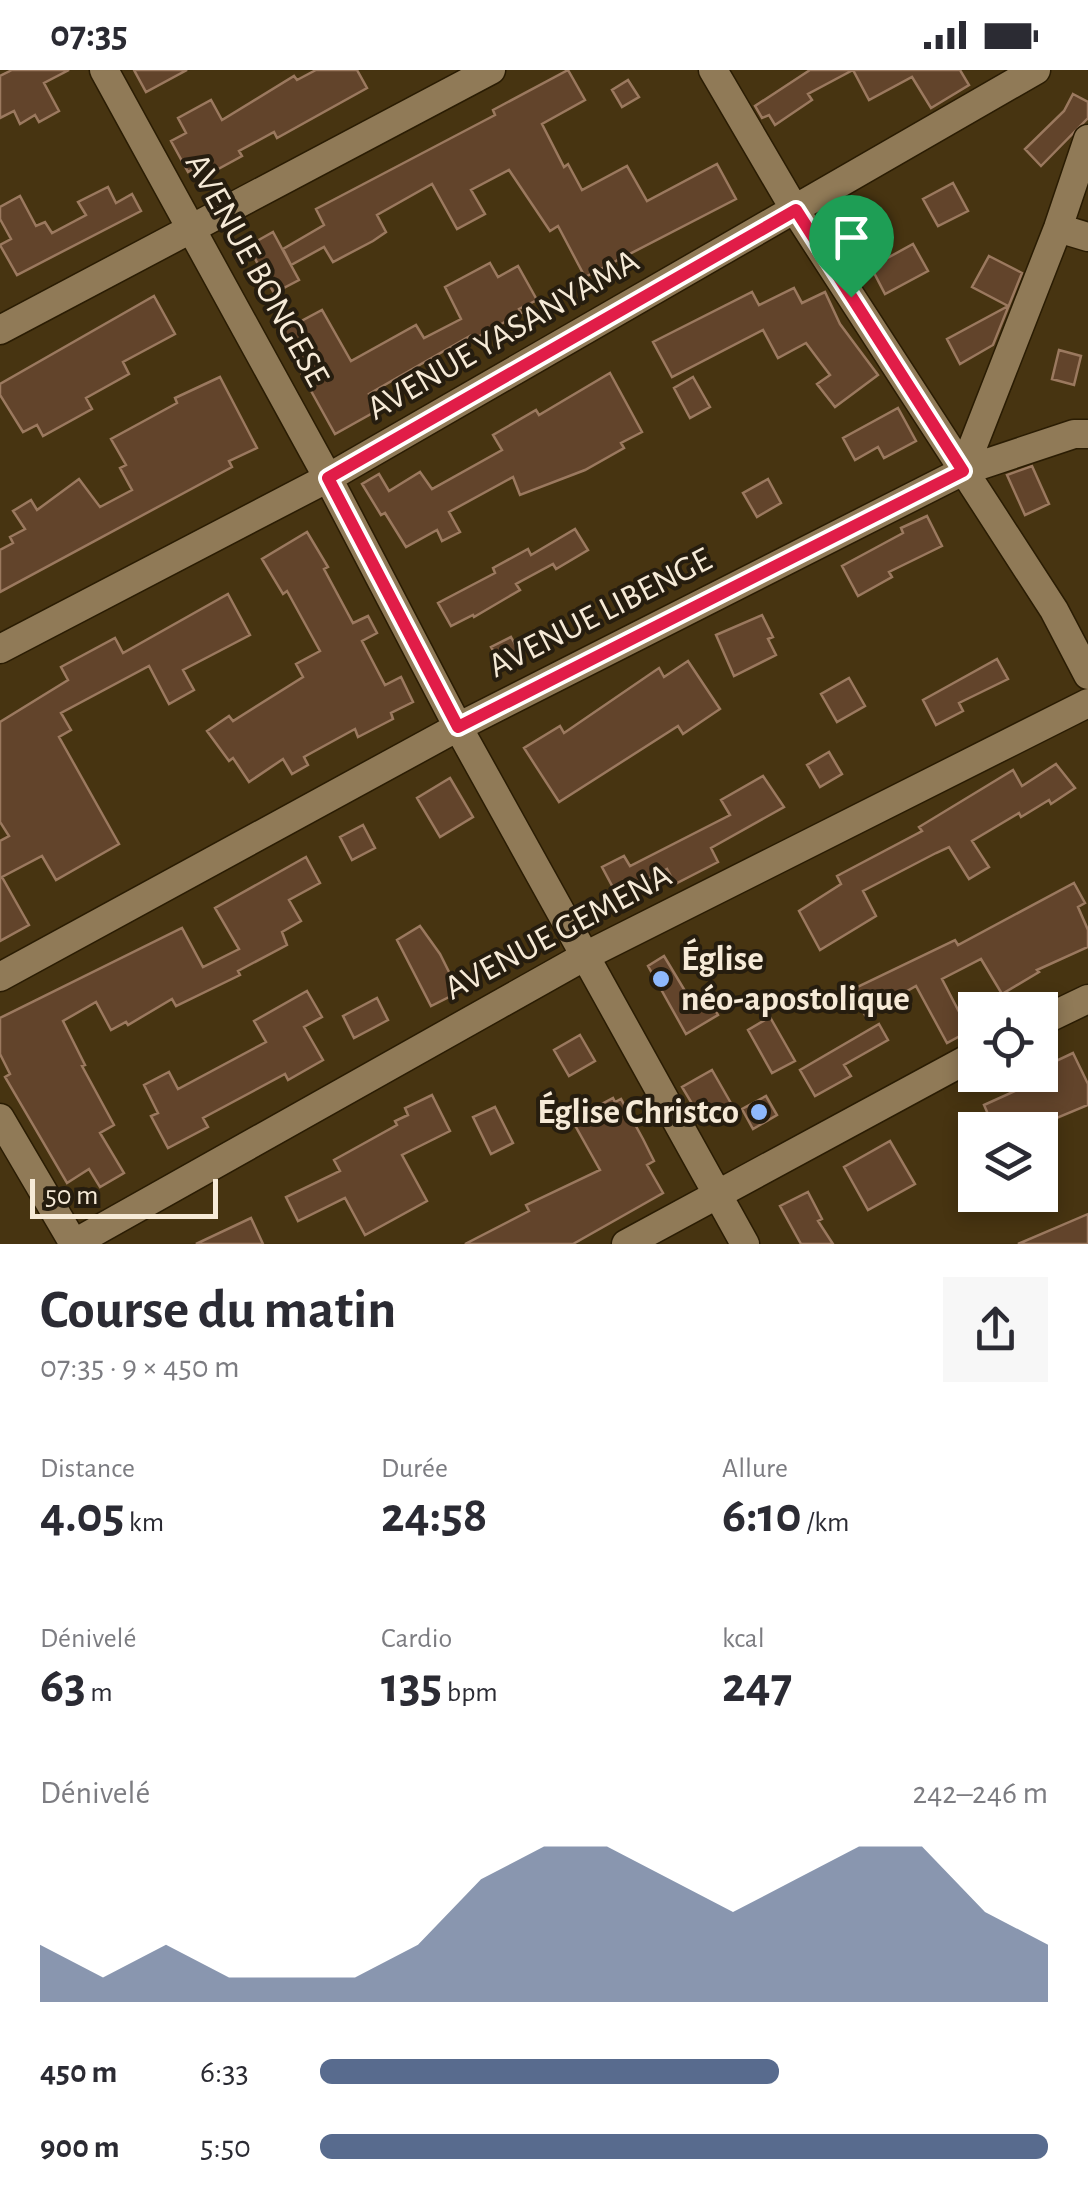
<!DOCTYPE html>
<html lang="fr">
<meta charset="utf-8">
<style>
body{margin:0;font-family:"Alegreya Sans",sans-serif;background:#f7f7f7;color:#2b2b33;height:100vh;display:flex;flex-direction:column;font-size:38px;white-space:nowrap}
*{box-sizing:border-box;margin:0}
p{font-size:32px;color:#7c7c81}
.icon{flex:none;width:55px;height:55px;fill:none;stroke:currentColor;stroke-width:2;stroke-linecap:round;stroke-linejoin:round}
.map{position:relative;height:1174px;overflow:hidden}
.drawer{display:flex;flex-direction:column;background:#fff;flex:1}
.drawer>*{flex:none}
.controls{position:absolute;left:958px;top:922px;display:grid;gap:20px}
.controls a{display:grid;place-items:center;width:100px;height:100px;border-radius:0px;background:#fff;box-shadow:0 5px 15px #0003;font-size:50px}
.scale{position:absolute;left:30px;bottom:25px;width:188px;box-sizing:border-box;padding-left:10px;border:5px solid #f6ead7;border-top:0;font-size:28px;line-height:35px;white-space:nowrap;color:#f6ead7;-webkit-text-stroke:8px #261d0f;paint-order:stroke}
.pin{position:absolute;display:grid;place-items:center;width:85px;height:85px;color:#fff;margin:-102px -42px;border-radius:50% 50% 50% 0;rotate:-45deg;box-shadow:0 0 10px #0007}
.pin .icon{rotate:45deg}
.round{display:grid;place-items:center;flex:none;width:105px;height:105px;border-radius:0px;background:#f7f7f7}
.headline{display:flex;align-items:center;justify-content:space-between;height:170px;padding:0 40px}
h1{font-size:55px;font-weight:600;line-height:75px}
.figures{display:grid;grid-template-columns:repeat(3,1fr);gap:15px;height:170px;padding:10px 40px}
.figures div{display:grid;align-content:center}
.figures b{font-size:50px;font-weight:600}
.figures small{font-size:28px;font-weight:400}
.figures p{font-size:28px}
.chart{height:280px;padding:20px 40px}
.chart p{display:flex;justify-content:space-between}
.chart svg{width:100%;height:180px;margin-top:10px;fill:#586b8e;opacity:.7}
ul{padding:0 40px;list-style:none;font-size:32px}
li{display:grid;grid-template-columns:160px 120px 1fr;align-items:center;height:75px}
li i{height:25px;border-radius:12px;background:#586b8e}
.status{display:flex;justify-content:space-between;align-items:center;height:70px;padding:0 50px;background:#fff;direction:ltr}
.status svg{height:28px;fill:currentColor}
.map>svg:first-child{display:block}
</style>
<div class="status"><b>07:35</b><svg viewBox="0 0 49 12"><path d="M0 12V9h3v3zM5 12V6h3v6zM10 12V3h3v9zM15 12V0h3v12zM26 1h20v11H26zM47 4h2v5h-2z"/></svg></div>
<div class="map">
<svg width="1088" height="1174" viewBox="0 0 1088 1174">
<rect width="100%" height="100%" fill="#473411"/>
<path fill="#62442b" stroke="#9b795f" stroke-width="2.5" d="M 12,0 L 69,0 L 44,13 L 59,41 L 39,52 L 35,45 L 20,54 L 14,41 L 0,48 L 0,6 Z
M 134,0 L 187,0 L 146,22 Z
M 316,0 L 357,0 L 367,18 L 277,68 L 274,62 L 239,81 L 242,86 L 209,104 L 203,93 L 188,102 L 171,71 L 186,63 L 178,48 L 211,30 L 222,50 L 294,6 L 297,10 Z
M 568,0 L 585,30 L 542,54 L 564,97 L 568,94 L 582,120 L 627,96 L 647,131 L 717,94 L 736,129 L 585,207 L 558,156 L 550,161 L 509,100 L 471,120 L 485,144 L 457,159 L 432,114 L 377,145 L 386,162 L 373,171 L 333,192 L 324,177 L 291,195 L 283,179 L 324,155 L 316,139 L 495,45 L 493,40 Z
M 810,0 L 960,0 L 969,15 L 931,38 L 912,7 L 869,30 L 853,0 L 808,24 L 812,30 L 775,55 L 769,45 L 762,48 L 755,36 Z
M 628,10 L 639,27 L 622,37 L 612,20 Z
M 1073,24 L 1088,32 L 1088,48 L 1041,96 L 1025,79 L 1064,41 Z
M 953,113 L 968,141 L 938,156 L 923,129 Z
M 108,117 L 116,133 L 132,124 L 141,141 L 17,205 L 0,175 L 11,169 L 0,149 L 0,137 L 20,126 L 36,156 L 45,152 L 52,163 L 86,145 L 78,132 Z
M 273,162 L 299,210 L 274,223 L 248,176 Z
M 913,174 L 928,201 L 885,224 L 871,197 Z
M 989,186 L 1022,203 L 993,275 L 960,294 L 947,269 L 1008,236 L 972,217 Z
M 490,193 L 498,207 L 518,196 L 537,230 L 519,239 L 521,243 L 472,270 L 470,266 L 369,324 L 378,340 L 335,364 L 279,263 L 322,240 L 351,291 L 416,255 L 424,268 L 461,249 L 445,217 Z
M 794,218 L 802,233 L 825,222 L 840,254 L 878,305 L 835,337 L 817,314 L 830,305 L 806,273 L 778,288 L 763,260 L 672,307 L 653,272 L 752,222 L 759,235 Z
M 154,226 L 175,264 L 123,292 L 129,304 L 86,328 L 92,339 L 43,366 L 37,355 L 23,362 L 0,325 L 0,314 Z
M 1059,280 L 1081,286 L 1074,315 L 1052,309 Z
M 610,303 L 642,362 L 621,373 L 624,378 L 585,400 L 520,425 L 513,407 L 449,442 L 460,462 L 442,471 L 437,460 L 406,477 L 385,443 L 381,445 L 362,414 L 379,404 L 389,421 L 420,402 L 432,419 L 502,380 L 493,365 L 536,340 L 539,345 Z
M 220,307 L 257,378 L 229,391 L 232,397 L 0,522 L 0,480 L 13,473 L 10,467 L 25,459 L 13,441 L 31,430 L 37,440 L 79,409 L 100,437 L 132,420 L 120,398 L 126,395 L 111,369 L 177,333 L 175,328 Z
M 693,307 L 710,337 L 690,348 L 674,318 Z
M 898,338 L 916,371 L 884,388 L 878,377 L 855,390 L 843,368 Z
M 1032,396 L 1049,434 L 1025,445 L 1007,405 Z
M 768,409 L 781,433 L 757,447 L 743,423 Z
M 927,446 L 942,476 L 889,502 L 892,507 L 858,526 L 842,496 L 903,463 L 901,458 Z
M 575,459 L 588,480 L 556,499 L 553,494 L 516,514 L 520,520 L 474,547 L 473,545 L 451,556 L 438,533 L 495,503 L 493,498 L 528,479 L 531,485 Z
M 307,462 L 328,497 L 324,499 L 353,553 L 368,546 L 377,563 L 362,571 L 385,615 L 401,607 L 413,632 L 391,643 L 393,649 L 358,667 L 355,659 L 304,687 L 308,695 L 292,704 L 283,689 L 249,712 L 233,688 L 229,691 L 207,661 L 229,646 L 233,651 L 303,607 L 296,594 L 320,581 L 287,521 L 283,524 L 262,489 Z
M 228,524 L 250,565 L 183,600 L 194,620 L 169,634 L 149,596 L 61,643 L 71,660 L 59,667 L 119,774 L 56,810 L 42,786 L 2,807 L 29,855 L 0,871 L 0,771 L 9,766 L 0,752 L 0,652 L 68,610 L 61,597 L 115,568 L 123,583 Z
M 762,545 L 773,567 L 768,569 L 776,585 L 734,606 L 716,565 Z
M 511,567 L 523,588 L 504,599 L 491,577 Z
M 997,589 L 1008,609 L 959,633 L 963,641 L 936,655 L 923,630 Z
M 688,591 L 720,639 L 683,664 L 678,656 L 559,732 L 524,678 L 560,656 L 564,663 L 659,598 L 664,607 Z
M 849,608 L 865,636 L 837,652 L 821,624 Z
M 829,682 L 842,704 L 820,717 L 807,695 Z
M 1056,694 L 1075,718 L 1051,734 L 1049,730 L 1021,747 L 1019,743 L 972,771 L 989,797 L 969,809 L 949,777 L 936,783 L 863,821 L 876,846 L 820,880 L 799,841 L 841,814 L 837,806 L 922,761 L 919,757 L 1013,700 L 1022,716 Z
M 763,706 L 784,737 L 711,778 L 718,792 L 675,814 L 667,799 L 617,825 L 602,797 L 624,786 L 630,796 L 730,745 L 721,730 Z
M 450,708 L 473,747 L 440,767 L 417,728 Z
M 363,755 L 375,778 L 352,790 L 340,767 Z
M 306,787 L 320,813 L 289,830 L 301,851 L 282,862 L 287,875 L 238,901 L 240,905 L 176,936 L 172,929 L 128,955 L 126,952 L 111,960 L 96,932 L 63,951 L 85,995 L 82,996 L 114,1055 L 100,1063 L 124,1103 L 100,1117 L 89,1099 L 67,1113 L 5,1007 L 10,1004 L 0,984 L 0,948 L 182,858 L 203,897 L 239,879 L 215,838 Z
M 1074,813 L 1085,833 L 1078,837 L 1088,860 L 1088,877 L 1037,900 L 1039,902 L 1002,924 L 981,889 L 942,909 L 969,961 L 947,973 L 916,916 L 865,945 L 851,920 L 955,870 L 958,875 Z
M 420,856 L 440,884 L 459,922 L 431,936 L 397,870 Z
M 664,886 L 691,931 L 705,923 L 718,945 L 686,964 L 648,896 Z
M 307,921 L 322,947 L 304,957 L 323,990 L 288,1010 L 285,1004 L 203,1048 L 208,1057 L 168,1078 L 151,1046 L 158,1043 L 144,1015 L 169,1002 L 178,1019 L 266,972 L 254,951 Z
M 377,928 L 388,950 L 354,968 L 343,946 Z
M 770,947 L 795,991 L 772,1003 L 748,960 Z
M 879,954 L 888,970 L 844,995 L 851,1006 L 815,1026 L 800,1000 Z
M 580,965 L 595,991 L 569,1006 L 554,980 Z
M 1073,983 L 1088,1014 L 1088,1035 L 1028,1060 L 995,1060 L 984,1035 L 1046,1007 L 1041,998 Z
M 712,1000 L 732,1035 L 703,1052 L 682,1017 Z
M 432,1025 L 450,1061 L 402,1085 L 427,1131 L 365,1165 L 345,1128 L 298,1151 L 286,1127 L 340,1101 L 334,1090 L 397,1055 L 395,1051 L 408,1045 L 405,1038 Z
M 766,1026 L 777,1045 L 753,1059 L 742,1039 Z
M 613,1028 L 615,1032 L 621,1029 L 643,1069 L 654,1091 L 647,1095 L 663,1123 L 573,1174 L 465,1174 L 529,1141 L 526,1135 L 600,1100 L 572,1050 Z
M 495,1037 L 513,1073 L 491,1084 L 473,1047 Z
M 890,1071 L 915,1114 L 868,1140 L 844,1097 Z
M 808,1122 L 822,1149 L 818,1151 L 833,1174 L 801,1174 L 780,1136 Z
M 1088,1144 L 1088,1174 L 1018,1174 Z
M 251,1148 L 263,1174 L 196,1174 Z"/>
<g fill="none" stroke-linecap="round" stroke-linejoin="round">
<defs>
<path id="minor" d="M 104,0 L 328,408 L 458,657 L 745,1174
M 713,0 L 795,140 L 1054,540 L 1088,605
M 1058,158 L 1088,167
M 0,260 L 491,0
M 963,401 L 1058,158 L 1088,69
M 0,579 L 328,408 L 1036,0
M 0,907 L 458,657 L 963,401 L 1074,364 L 1088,364
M 1040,952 L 1088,929
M 0,1048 L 74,1174
M 73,1174 L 587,885 L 1088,633
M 626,1174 L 975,985"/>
</defs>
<use href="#minor" stroke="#2a1c03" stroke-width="31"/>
<use href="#minor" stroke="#907a57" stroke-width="28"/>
</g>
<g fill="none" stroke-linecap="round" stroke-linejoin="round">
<defs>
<path id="route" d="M 796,140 L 963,401 L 458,657 L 328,408 Z"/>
</defs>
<use href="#route" stroke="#fff" stroke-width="20"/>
<use href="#route" stroke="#e11d48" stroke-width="12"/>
</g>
<g fill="#8eb9fd" stroke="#261d0f" stroke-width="4">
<circle cx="661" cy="909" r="10"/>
<circle cx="759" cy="1042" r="10"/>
</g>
<g text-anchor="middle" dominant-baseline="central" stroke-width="8" stroke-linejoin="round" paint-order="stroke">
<g font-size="35" fill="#f6ead7" stroke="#261d0f">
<text transform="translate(257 200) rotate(61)">AVENUE BONGESE</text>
<text transform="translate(503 265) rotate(-30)">AVENUE YASANYAMA</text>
<text transform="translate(600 543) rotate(-27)">AVENUE LIBENGE</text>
<text transform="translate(558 862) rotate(-28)">AVENUE GEMENA</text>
</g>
<g font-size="35" font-weight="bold" fill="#f6ead7" stroke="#261d0f" text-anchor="start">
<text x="681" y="889">Église<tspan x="681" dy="40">néo-apostolique</tspan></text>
<text x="739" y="1042" text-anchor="end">Église Christco</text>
</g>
</g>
</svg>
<div class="controls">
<a><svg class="icon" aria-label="locate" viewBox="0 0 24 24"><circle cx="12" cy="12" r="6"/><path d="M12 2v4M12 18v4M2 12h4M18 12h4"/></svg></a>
<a><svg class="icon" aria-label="layers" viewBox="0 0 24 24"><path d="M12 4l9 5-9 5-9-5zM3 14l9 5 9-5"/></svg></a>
</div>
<div class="scale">50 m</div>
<div class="pin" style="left:851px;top:227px;background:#1e9e55"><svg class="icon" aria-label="arrive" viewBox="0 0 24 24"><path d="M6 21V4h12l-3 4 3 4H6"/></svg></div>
</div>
<section class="drawer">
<div class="headline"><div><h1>Course du matin</h1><p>07:35 · 9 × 450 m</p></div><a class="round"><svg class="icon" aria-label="share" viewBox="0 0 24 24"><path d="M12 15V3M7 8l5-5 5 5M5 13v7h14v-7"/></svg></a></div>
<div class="figures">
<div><p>Distance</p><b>4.05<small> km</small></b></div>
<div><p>Durée</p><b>24:58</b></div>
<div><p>Allure</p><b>6:10<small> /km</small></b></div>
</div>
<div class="figures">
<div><p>Dénivelé</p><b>63<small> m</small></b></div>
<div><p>Cardio</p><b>135<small> bpm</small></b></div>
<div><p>kcal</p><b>247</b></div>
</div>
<div class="chart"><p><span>Dénivelé</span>242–246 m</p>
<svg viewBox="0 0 160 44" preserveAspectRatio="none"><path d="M0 44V30L10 38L20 30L30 38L40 38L50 38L60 30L70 14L80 6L90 6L100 14L110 22L120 14L130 6L140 6L150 22L160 30V44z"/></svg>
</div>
<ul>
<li><b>450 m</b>6:33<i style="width:63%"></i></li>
<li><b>900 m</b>5:50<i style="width:100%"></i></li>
</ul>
</section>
